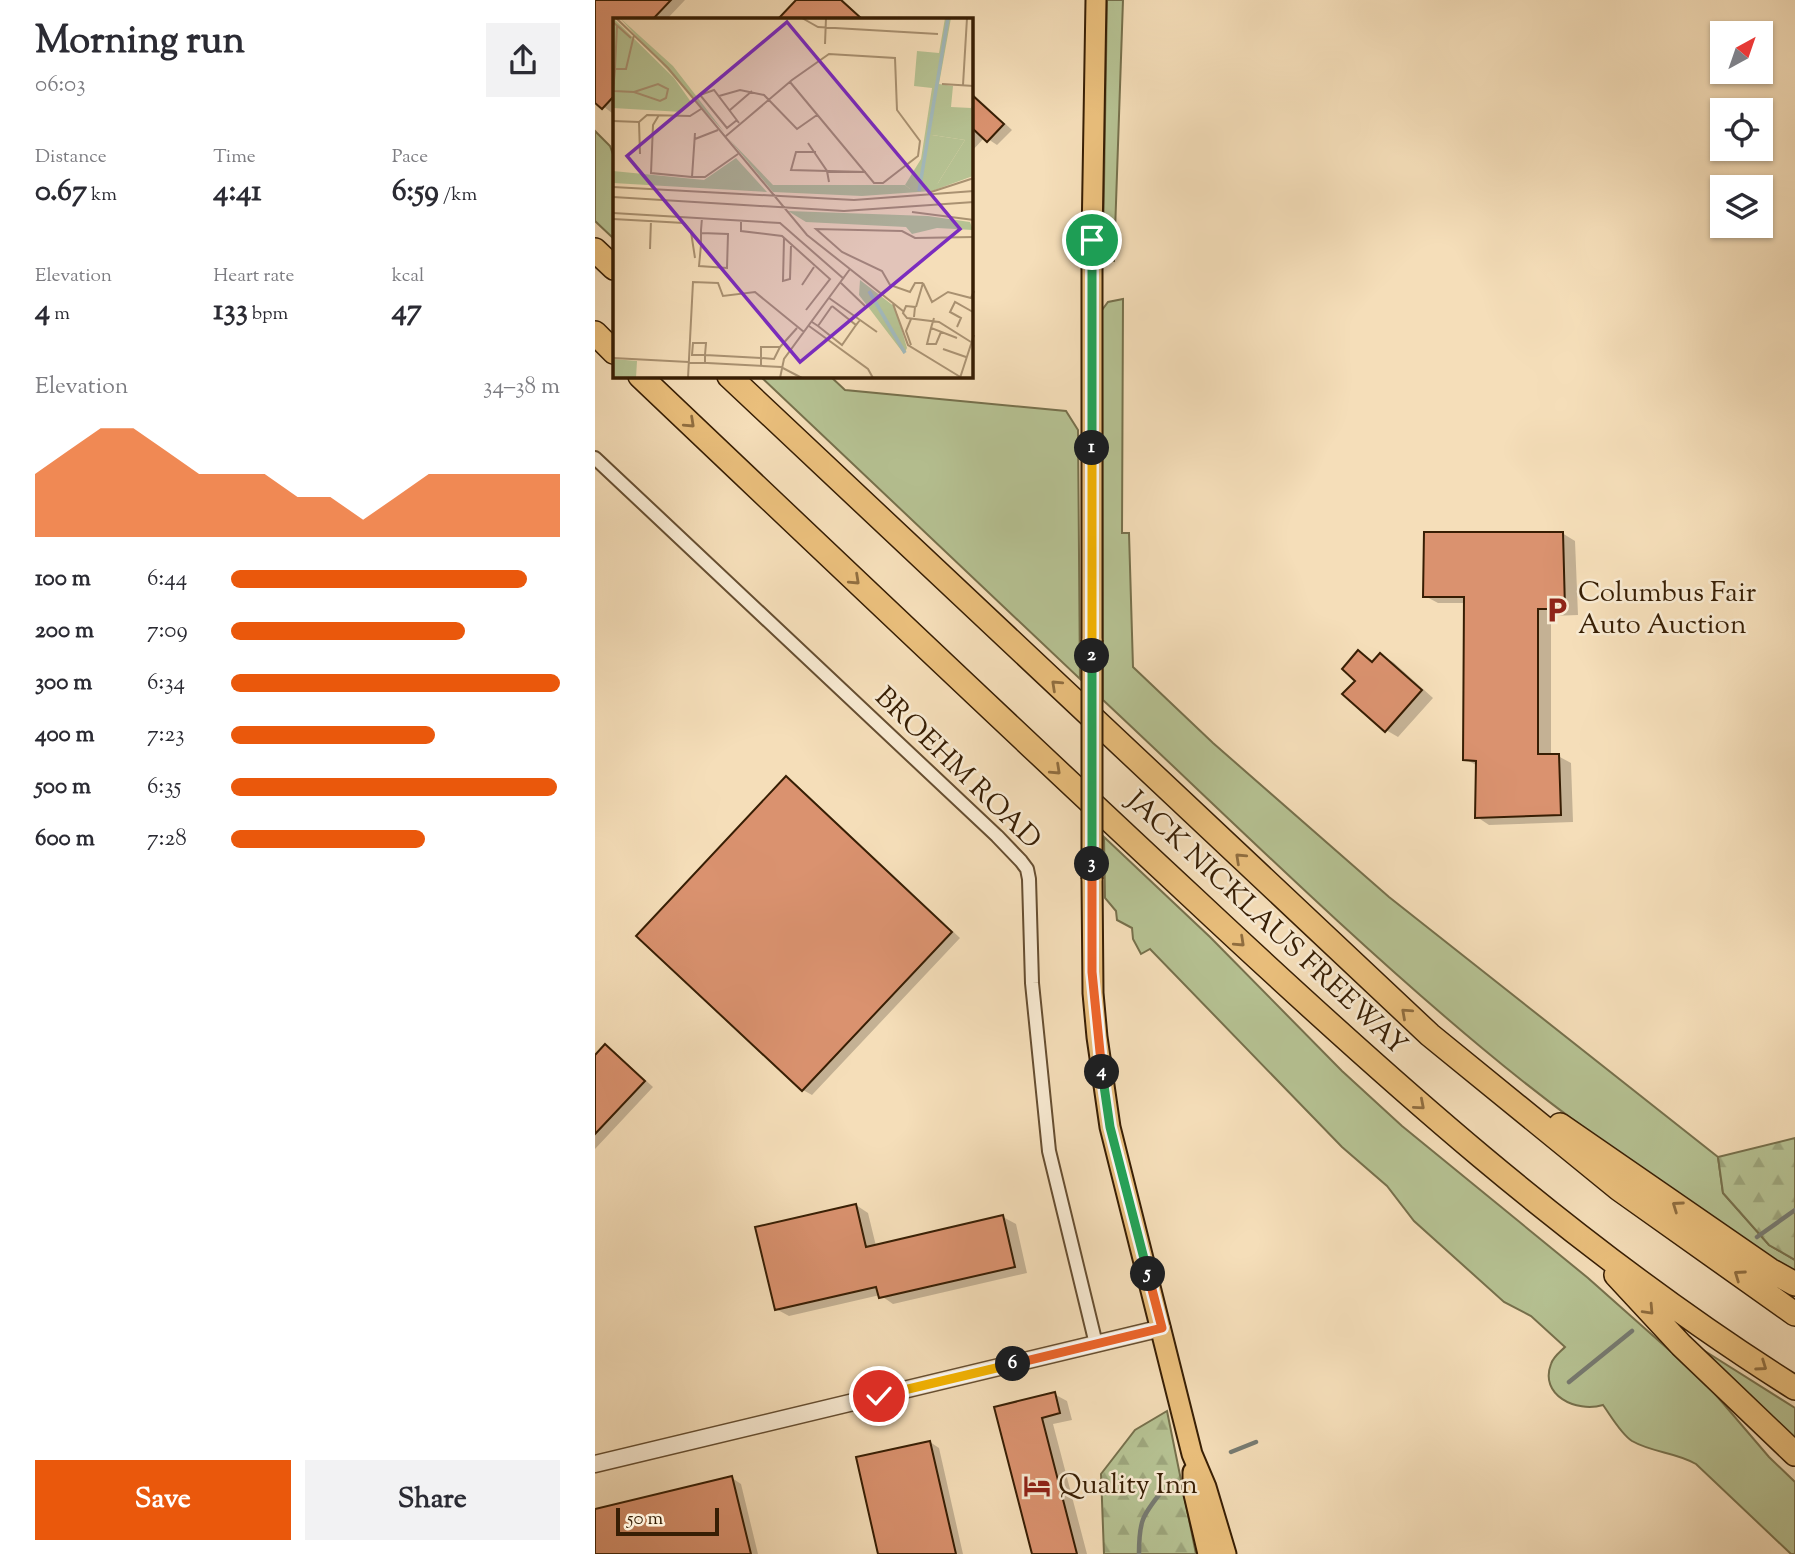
<!DOCTYPE html>
<meta charset="utf-8">
<style>
body{margin:0;font-family:"Sorts Mill Goudy",serif;background:#f2f2f3;color:#2b2b33;height:100vh;display:flex;flex-direction:column;font-size:26px;white-space:nowrap}
*{box-sizing:border-box;margin:0}
p{font-size:23px;color:#7c7c81}
.icon{flex:none;width:38px;height:38px;fill:none;stroke:currentColor;stroke-width:2;stroke-linecap:round;stroke-linejoin:round}
.map{position:relative;flex:1;overflow:hidden}
.drawer{display:flex;flex-direction:column;background:#fff;width:595px}
.drawer>*{flex:none}
.needle{width:46px;rotate:40deg}
.tools{position:absolute;left:1115px;top:21px;display:grid;gap:14px}
.tools a{display:grid;place-items:center;width:63px;height:63px;border-radius:0px;background:#fff;box-shadow:0 2px 5px #0004;font-size:35px}
.scale{position:absolute;left:21px;bottom:18px;width:103px;box-sizing:border-box;padding-left:7px;border:4px solid #371e04;border-top:0;font-size:19px;line-height:24px;white-space:nowrap;color:#371e04;-webkit-text-stroke:5px #f8ead2;paint-order:stroke}
.pin{position:absolute;display:grid;place-items:center;width:60px;height:60px;color:#fff;margin:-30px;border:4px solid #fff;border-radius:50%;box-shadow:0 2px 7px #0007}
.km{position:absolute;width:35px;height:35px;margin:-18px;border-radius:50%;background:#222;color:#fff;font-size:19px;line-height:35px;text-align:center}
.round{display:grid;place-items:center;flex:none;width:74px;height:74px;border-radius:0px;background:#f2f2f3}
.summary{display:flex;align-items:center;justify-content:space-between;height:119px;padding:0 35px}
h1{font-size:38px;font-weight:700;line-height:52px}
.stats{display:grid;grid-template-columns:repeat(3,1fr);gap:10px;height:119px;padding:7px 35px}
.stats div{display:grid;align-content:center}
.stats b{font-size:30px;font-weight:700}
.stats small{font-size:19px;font-weight:400}
.stats p{font-size:19px}
.chart{height:196px;padding:14px 35px}
.chart p{display:flex;justify-content:space-between}
.chart svg{width:100%;height:126px;margin-top:7px;fill:#ea580c;opacity:.7}
.cta{display:flex;gap:14px;margin-top:auto;padding:14px 35px}
.cta a{flex:1;height:80px;border-radius:0px;background:#ea580c;color:#fff;font-size:28px;font-weight:700;line-height:80px;text-align:center}
.cta a+a{background:#f2f2f3;color:#2b2b33}
ul{padding:0 35px;list-style:none;font-size:23px}
li{display:grid;grid-template-columns:112px 84px 1fr;align-items:center;height:52px}
li i{height:18px;border-radius:9px;background:#ea580c}
main{display:flex;flex:1;min-height:0}
.map>svg:first-child{display:block}
</style>
<main>
<section class="drawer">
<div class="summary"><div><h1>Morning run</h1><p>06:03</p></div><a class="round"><svg class="icon" aria-label="share" viewBox="0 0 24 24"><path d="M12 15V3M7 8l5-5 5 5M5 13v7h14v-7"/></svg></a></div>
<div class="stats">
<div><p>Distance</p><b>0.67<small> km</small></b></div>
<div><p>Time</p><b>4:41</b></div>
<div><p>Pace</p><b>6:59<small> /km</small></b></div>
</div>
<div class="stats">
<div><p>Elevation</p><b>4<small> m</small></b></div>
<div><p>Heart rate</p><b>133<small> bpm</small></b></div>
<div><p>kcal</p><b>47</b></div>
</div>
<div class="chart"><p><span>Elevation</span>34–38 m</p>
<svg viewBox="0 0 160 44" preserveAspectRatio="none"><path d="M0 44V22L10 14L20 6L30 6L40 14L50 22L60 22L70 22L80 30L90 30L100 38L110 30L120 22L130 22L140 22L150 22L160 22V44z"/></svg>
</div>
<ul>
<li><b>100 m</b>6:44<i style="width:90%"></i></li>
<li><b>200 m</b>7:09<i style="width:71%"></i></li>
<li><b>300 m</b>6:34<i style="width:100%"></i></li>
<li><b>400 m</b>7:23<i style="width:62%"></i></li>
<li><b>500 m</b>6:35<i style="width:99%"></i></li>
<li><b>600 m</b>7:28<i style="width:59%"></i></li>
</ul>
<div class="cta"><a>Save</a><a>Share</a></div>
</section>
<div class="map">
<svg width="1200" height="1554" viewBox="0 0 1200 1554">
<defs>
<pattern id="forest-firs" width="22" height="20" patternUnits="userSpaceOnUse" patternTransform="scale(1.75)"><rect width="22" height="20" fill="#b6c293"/><path d="M5 1l3.5 6h-7zM16 11l3.5 6h-7z" fill="#9da67d"/></pattern>
</defs>
<rect width="100%" height="100%" fill="#f5deb9"/>
<filter id="stains"><feTurbulence type="fractalNoise" baseFrequency=".00286" numOctaves="4"/><feColorMatrix values="0 0 0 0 .2 0 0 0 0 .09 0 0 0 0 .02 0 0 0 .5 -.17"/></filter>
<radialGradient id="worn" r=".72"><stop offset=".6" stop-color="#630" stop-opacity="0"/><stop offset="1" stop-color="#630" stop-opacity=".3"/></radialGradient>
<path fill="#b6c293" stroke="#76704c" stroke-width="2" d="M 512,0 L 528,0 L 519,261 L 513,259 L 508,248 Z
M 0,131 L 15,146 L 19,157 L 19,239 L 0,221 Z
M 528,299 L 527,533 L 534,533 L 538,667 L 618,743 L 794,897 L 1123,1157 L 1128,1193 L 1174,1245 L 1200,1260 L 1200,1274 C 1093,1203 985,1130 887,1048 C 755,938 633,817 508,700 L 507,310 L 513,302 Z
M 165,376 L 235,376 L 250,390 L 471,411 L 483,430 L 485,679 Z
M 509,837 L 615,937 L 747,1071 L 807,1126 L 993,1278 L 1109,1381 L 1174,1457 L 1200,1482 L 1200,1554 L 1196,1554 L 1101,1464 C 1081,1452 1058,1453 1037,1441 C 1026,1434 1016,1416 1008,1405 C 981,1413 944,1395 956,1364 C 958,1357 965,1352 970,1347 L 936,1316 L 909,1302 L 819,1221 L 792,1186 L 747,1147 L 555,949 L 546,954 L 538,939 L 537,928 L 522,920 L 521,911 L 510,898 Z
M 1105,1348 L 1200,1408 L 1200,1439 Z"/>
<path fill="url(#forest-firs)" stroke="#76704c" stroke-width="2" d="M 1200,1138 L 1200,1260 L 1174,1245 L 1128,1193 L 1123,1157 Z
M 572,1411 L 601,1554 L 509,1554 L 506,1474 L 540,1430 Z"/>
<path fill="#0003" d="M 0,0 L 90,0 L 72,19 L 19,19 L 19,111 L 17,113 L 0,100 Z
M 203,0 L 248,0 L 268,19 L 185,19 Z
M 376,92 L 417,130 L 402,145 L 390,137 L 376,152 Z
M 967,533 L 980,541 L 983,615 L 956,616 L 956,756 L 963,756 L 976,763 L 978,822 L 894,825 L 882,817 L 883,766 L 870,759 L 871,603 L 843,603 L 830,596 Z
M 764,652 L 779,662 L 785,655 L 798,662 L 838,698 L 803,737 L 791,730 L 762,681 Z
M 191,778 L 201,784 L 365,938 L 217,1095 L 208,1090 Z
M 11,1047 L 20,1052 L 58,1087 L 0,1149 L 0,1058 Z
M 261,1205 L 273,1213 L 281,1246 L 408,1217 L 421,1224 L 432,1273 L 298,1304 L 285,1295 L 194,1316 L 181,1309 Z
M 459,1394 L 472,1401 L 477,1420 L 458,1424 L 492,1554 L 439,1554 L 401,1408 Z
M 335,1442 L 344,1448 L 368,1554 L 285,1554 Z
M 137,1478 L 146,1484 L 163,1554 L 0,1554 L 0,1511 Z"/>
<g fill="none" stroke-linecap="round" stroke-linejoin="round">
<path stroke="#777b72" stroke-width="4.5" d="M 1162,1237 L 1200,1210
M 974,1382 L 1037,1331
M 636,1452 L 661,1442
M 544,1554 C 544,1521 547,1516 567,1491"/>
</g>
<path fill="#da926f" stroke="#371e04" stroke-width="2" d="M 0,0 L 76,0 L 58,19 L 19,19 L 19,96 L 7,109 L 0,103 Z
M 201,0 L 246,0 L 267,19 L 183,19 Z
M 376,94 L 409,124 L 392,142 L 376,127 Z
M 829,532 L 968,532 L 970,609 L 943,609 L 943,754 L 964,754 L 966,815 L 880,818 L 881,761 L 868,760 L 869,597 L 828,597 Z
M 763,650 L 777,662 L 785,653 L 827,690 L 790,732 L 747,694 L 760,681 L 747,669 Z
M 191,776 L 357,932 L 207,1091 L 41,936 Z
M 10,1044 L 50,1081 L 0,1134 L 0,1055 Z
M 261,1204 L 271,1247 L 408,1215 L 420,1267 L 284,1298 L 281,1287 L 180,1310 L 160,1227 Z
M 460,1392 L 465,1413 L 447,1418 L 482,1554 L 437,1554 L 399,1407 Z
M 335,1441 L 361,1554 L 283,1554 L 261,1457 Z
M 137,1476 L 156,1554 L 0,1554 L 0,1509 Z"/>
<g fill="none" stroke-linecap="round" stroke-linejoin="round">
<defs>
<path id="minor" d="M 0,458 L 402,836 L 426,861 L 432,869 L 434,879 L 437,983 L 454,1151 L 501,1344"/>
<path id="tertiary" d="M 0,1464 L 567,1328"/>
<path id="primary" d="M 497,640 L 497,240 L 501,0
M 497,879 L 498,993 L 502,1037 L 515,1127 L 597,1454 L 611,1487 L 631,1554
M 598,1472 L 598,1490 L 613,1554"/>
<path id="motorway" d="M 0,250 L 19,268
M 0,333 L 19,352
M 45,376 C 228,550 411,724 596,896 C 785,1073 979,1249 1200,1388
M 134,376 L 835,1035 L 1024,1189 L 1200,1314
M 965,1125 L 1175,1270 L 1200,1284
M 1021,1275 L 1086,1345 L 1200,1454"/>
</defs>
<use href="#minor" stroke="#664e31" stroke-width="16"/>
<use href="#tertiary" stroke="#664e31" stroke-width="19"/>
<use href="#primary" stroke="#371e04" stroke-width="23"/>
<use href="#motorway" stroke="#371e04" stroke-width="26"/>
<use href="#minor" stroke="#f8ead2" stroke-width="12"/>
<use href="#tertiary" stroke="#f8ead2" stroke-width="16"/>
<use href="#primary" stroke="#eabf7c" stroke-width="19"/>
<use href="#motorway" stroke="#eabf7c" stroke-width="23"/>
<defs>
<path id="primary-bridge" d="M 497,640 L 497,879"/>
</defs>
<use href="#primary-bridge" stroke="#371e04" stroke-width="23" stroke-linecap="butt"/>
<use href="#primary-bridge" stroke="#eabf7c" stroke-width="19"/>
</g>
<defs><path id="oneway-chevron" d="M-2-3.5L2.5 0L-2 3.5" fill="none" stroke-width="1.6" stroke-linecap="round" stroke-linejoin="round" transform="scale(1.75)"/></defs>
<g stroke="#906e40">
<use href="#oneway-chevron" transform="translate(95 423) rotate(43)"/>
<use href="#oneway-chevron" transform="translate(260 580) rotate(43)"/>
<use href="#oneway-chevron" transform="translate(461 685) rotate(-137)"/>
<use href="#oneway-chevron" transform="translate(461 770) rotate(43)"/>
<use href="#oneway-chevron" transform="translate(645 858) rotate(-137)"/>
<use href="#oneway-chevron" transform="translate(645 942) rotate(43)"/>
<use href="#oneway-chevron" transform="translate(811 1013) rotate(-138)"/>
<use href="#oneway-chevron" transform="translate(825 1105) rotate(41)"/>
<use href="#oneway-chevron" transform="translate(1082 1206) rotate(-145)"/>
<use href="#oneway-chevron" transform="translate(1144 1275) rotate(-145)"/>
<use href="#oneway-chevron" transform="translate(1054 1310) rotate(47)"/>
<use href="#oneway-chevron" transform="translate(1167 1366) rotate(35)"/>
</g>
<g fill="none" stroke-linecap="round" stroke-linejoin="round">
<defs>
<path id="split-1" d="M 497,448 L 497,240"/>
<path id="split-2" d="M 497,448 L 497,656"/>
<path id="split-3" d="M 497,656 L 497,864"/>
<path id="split-4" d="M 497,864 L 497,972 L 507,1072"/>
<path id="split-5" d="M 507,1072 L 515,1127 L 553,1274"/>
<path id="split-6" d="M 418,1364 L 567,1328 L 553,1274"/>
<path id="split-7" d="M 284,1396 L 418,1364"/>
</defs>
<use href="#split-1" stroke="#fff" stroke-width="14"/>
<use href="#split-2" stroke="#fff" stroke-width="14"/>
<use href="#split-3" stroke="#fff" stroke-width="14"/>
<use href="#split-4" stroke="#fff" stroke-width="14"/>
<use href="#split-5" stroke="#fff" stroke-width="14"/>
<use href="#split-6" stroke="#fff" stroke-width="14"/>
<use href="#split-7" stroke="#fff" stroke-width="14"/>
<use href="#split-1" stroke="#22a559" stroke-width="9"/>
<use href="#split-2" stroke="#f5b400" stroke-width="9"/>
<use href="#split-3" stroke="#22a559" stroke-width="9"/>
<use href="#split-4" stroke="#f0652b" stroke-width="9"/>
<use href="#split-5" stroke="#22a559" stroke-width="9"/>
<use href="#split-6" stroke="#f0652b" stroke-width="9"/>
<use href="#split-7" stroke="#f5b400" stroke-width="9"/>
</g>
<defs>
<symbol id="parking-bare" viewBox="-9 -9 18 18"><path d="M-3.5-5.5H1a3.5 3.5 0 0 1 0 7H-1V5.5H-3.5ZM-1-3.4V-.6H.8a1.4 1.4 0 0 0 0-2.8Z" fill="#8f2418" stroke="#f8ead2" stroke-width="2.5" paint-order="stroke"/></symbol>
<symbol id="hotel-bare" viewBox="-9 -9 18 18"><path d="M-6-4.5h1.5V1H6V5H4.5V3h-9V5H-6ZM-4 0a1.8 1.8 0 1 1 3.6 0ZM.5 0V-2.5h3Q6-2.5 6 0Z" fill="#8f2418" stroke="#f8ead2" stroke-width="2.5" paint-order="stroke"/></symbol>
</defs>
<g fill-rule="evenodd">
<use href="#parking-bare" x="943" y="591" width="38" height="38"/>
<use href="#hotel-bare" x="423" y="1467" width="38" height="38"/>
</g>
<g text-anchor="middle" dominant-baseline="central" stroke-width="5" stroke-linejoin="round" paint-order="stroke">
<g font-size="28" fill="#371e04" stroke="#f8ead2" text-anchor="start">
<text x="983" y="594">Columbus Fair<tspan x="983" dy="32">Auto Auction</tspan></text>
<text x="463" y="1486">Quality Inn</text>
</g>
<g font-size="28" fill="#371e04" stroke="#f8ead2">
<text transform="translate(362 769) rotate(44)">BROEHM ROAD</text>
<text transform="translate(671 924) rotate(43)">JACK NICKLAUS FREEWAY</text>
</g>
</g>
<g transform="translate(18 18)">
<rect width="360" height="360" fill="#f5deb9"/>
<path d="M 7,0 L 60,48 L 112,115 ZM 332,0 L 338,0 L 326,66 L 340,68 L 338,89 L 358,90 L 360,85 L 360,158 L 319,173 L 249,178 L 160,174 L 116,121 L 160,167 L 292,167 L 297,171 L 325,165 L 352,122 L 319,117 L 319,70 L 301,68 L 304,33 L 326,35 ZM 123,140 L 154,174 L 0,165 L 0,153 L 91,162 ZM 175,193 L 315,198 L 357,204 L 360,212 L 324,210 L 299,216 L 293,209 L 193,204 Z" fill="#b6c293"/>
<path d="M 319,70 L 325,70 L 319,117 L 352,122 L 325,165 L 314,172 L 297,171 L 292,167 L 308,141 ZM 247,262 L 282,289 L 294,330 L 291,336 L 246,277 ZM 0,341 L 24,343 L 23,360 L 0,360 Z" fill="#b6c293"/>
<path d="M 0,0 L 61,60 L 78,84 L 69,94 L 0,90 Z" fill="#b6c293"/>
<path fill="none" stroke="#a2b9bb" stroke-width="3.5" d="M 306,173 L 335,0M 256,273 L 292,335"/>
<path fill="none" stroke="#a99171" stroke-width="2" d="M 3,0 L 55,50 L 194,217 L 290,293M 189,0 L 205,9 L 325,16M 0,4 L 18,20M 4,8 L 2,51 L 13,51 L 21,17M 212,26 L 213,0M 329,66 L 361,68M 350,67 L 354,0M 0,73 L 2,52M 1,73 L 21,74 L 47,83 L 53,80 L 55,71 L 45,66 L 21,74M 106,78 L 127,72 L 151,77 L 184,111 L 204,97M 117,92 L 139,73M 46,97 L 40,107 L 38,155 L 79,159M 124,102 L 114,110 L 87,77 L 101,72 L 126,105M 132,102 L 179,62 L 216,36 L 282,40 L 284,92 L 307,123 L 305,138 L 270,165 L 261,165 L 177,64M 0,103 L 26,104 L 34,97 L 77,98 L 88,91M 26,104 L 27,136M 82,115 L 79,159 L 92,159 L 125,136M 113,118 L 132,102M 82,121 L 105,112M 195,125 L 214,153 L 216,164M 203,134 L 183,134 L 178,152 L 253,154M 0,169 L 241,182 L 361,173M 315,175 L 361,160M 0,179 L 231,193 L 361,184M 299,194 L 361,202M 0,195 L 167,205 L 231,261M 0,201 L 71,205 L 78,214 L 82,240M 128,203 L 128,213 L 169,218 L 217,261 L 193,292M 88,215 L 115,216 L 114,250 L 86,248 L 88,227 L 88,212 L 89,200M 171,220 L 170,263 L 177,261 L 178,228M 37,231 L 38,202M 228,265 L 252,288M 310,265 L 302,265 L 297,274 L 277,267 L 269,253 L 229,234 L 203,211 L 289,213 L 302,220 L 361,219M 310,265 L 319,284 L 335,274 L 358,280 L 361,273M 189,267 L 201,249M 216,280 L 264,314M 280,286 L 295,327 L 349,360M 219,288 L 243,307 L 247,302M 303,289 L 310,265M 301,299 L 302,289 L 293,288 L 290,295 L 294,300 L 326,304 L 358,324M 321,300 L 318,310 L 344,320M 199,304 L 205,308 L 219,288M 196,308 L 255,351 L 260,360M 205,308 L 229,327 L 243,307M 344,309 L 348,300 L 337,294 L 342,284 L 360,294M 318,310 L 314,326 L 323,326 L 328,314M 298,327 L 293,313 L 298,301M 167,329 L 184,310M 330,331 L 353,339M 0,340 L 168,349 L 189,360M 92,345 L 92,337 L 93,325 L 80,325 L 79,337 L 92,337 L 111,338 L 148,340 L 161,341 L 167,329 L 148,329 L 148,347M 75,360 L 80,264 L 105,265 L 110,278 L 142,274 L 191,314M 167,360 L 171,341 L 237,251M 347,360 L 361,317"/>
<path fill="#7b2cbf" fill-opacity="0.15" stroke="#7b2cbf" stroke-width="3.5" d="M 174,4 L 347,211 L 187,344 L 14,138 Z"/>
<rect width="360" height="360" fill="none" stroke="#371e04" stroke-width="3.5"/>
</g>
<rect width="100%" height="100%" filter="url(#stains)"/>
<rect width="100%" height="100%" fill="url(#worn)"/>
</svg>
<div class="tools">
<a><svg class="needle" viewBox="-14 -14 28 28"><path d="M0-13l5 13h-10z" fill="#e53935"/><path d="M0 13l5-13h-10z" fill="#7c7c81"/></svg></a>
<a><svg class="icon" aria-label="locate" viewBox="0 0 24 24"><circle cx="12" cy="12" r="6"/><path d="M12 2v4M12 18v4M2 12h4M18 12h4"/></svg></a>
<a><svg class="icon" aria-label="layers" viewBox="0 0 24 24"><path d="M12 4l9 5-9 5-9-5zM3 14l9 5 9-5"/></svg></a>
</div>
<div class="scale">50 m</div>
<div class="pin" style="left:497px;top:240px;background:#1e9e55"><svg class="icon" aria-label="arrive" viewBox="0 0 24 24"><path d="M6 21V4h12l-3 4 3 4H6"/></svg></div>
<div class="pin" style="left:284px;top:1396px;background:#d93025"><svg class="icon" aria-label="check" viewBox="0 0 24 24"><path d="M5 12l5 5 9-10"/></svg></div>
<b class="km" style="left:497px;top:448px">1</b>
<b class="km" style="left:497px;top:656px">2</b>
<b class="km" style="left:497px;top:864px">3</b>
<b class="km" style="left:507px;top:1072px">4</b>
<b class="km" style="left:553px;top:1274px">5</b>
<b class="km" style="left:418px;top:1364px">6</b>
</div>
</main>
